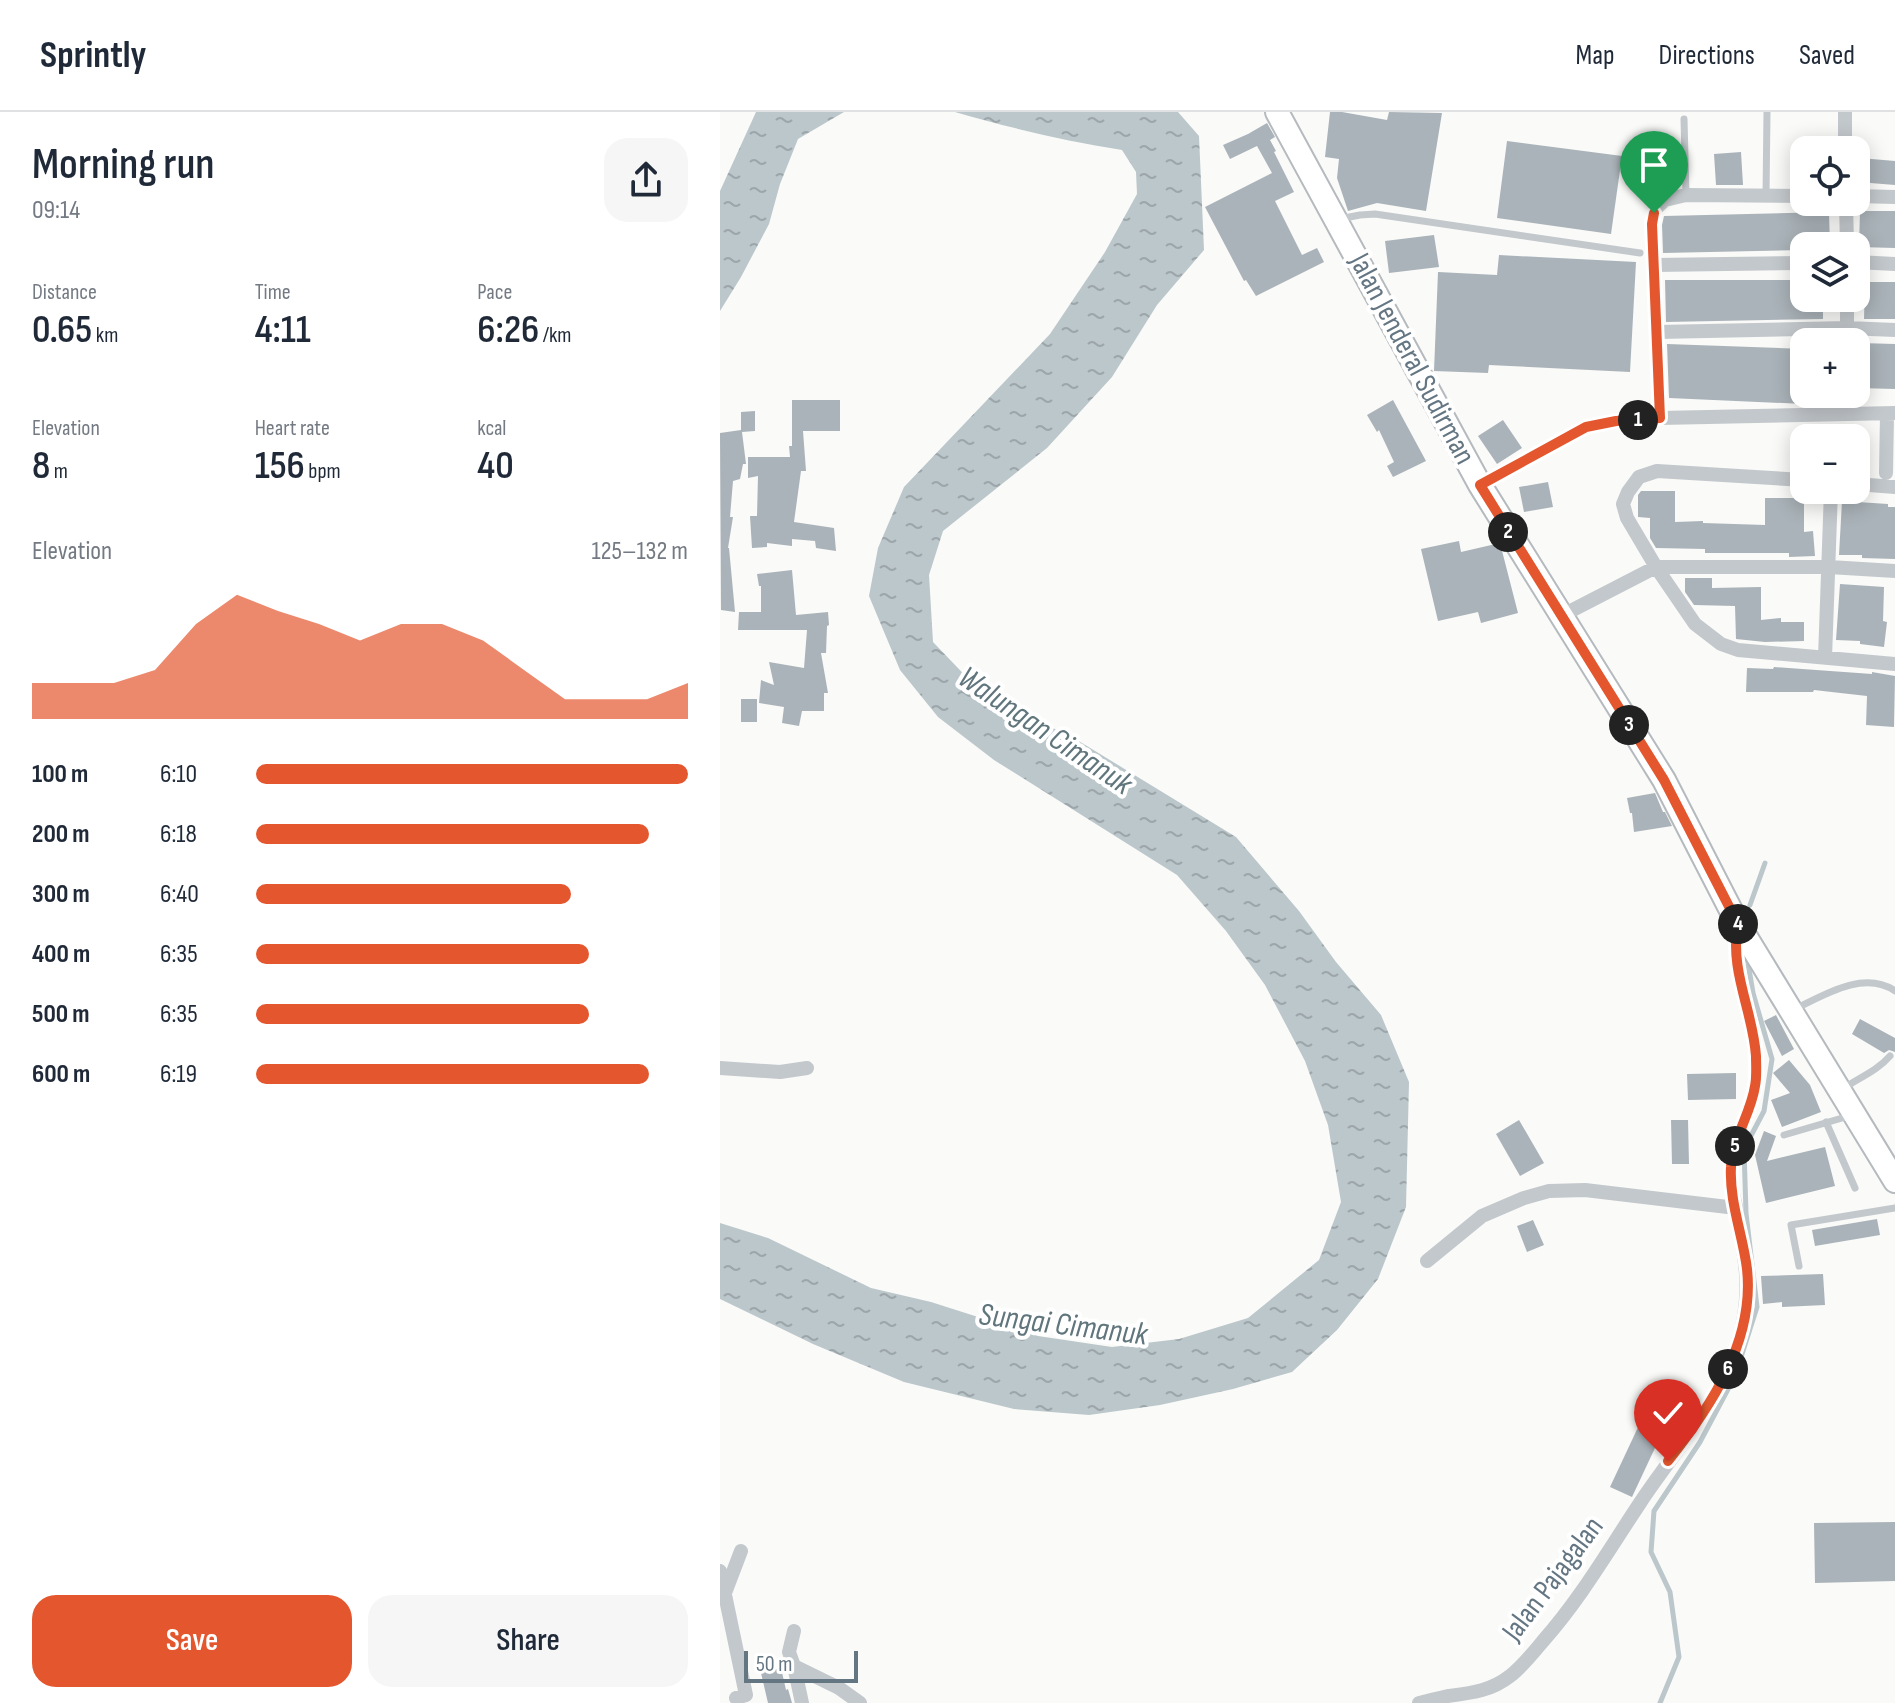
<!DOCTYPE html>
<meta charset="utf-8">
<style>
body{margin:0;font-family:"Sofia Sans Condensed",sans-serif;background:#f6f6f7;color:#1f2937;height:100vh;display:flex;flex-direction:column;font-size:30px;white-space:nowrap}
*{box-sizing:border-box;margin:0}
p{font-size:26px;color:#747a83}
.icon{flex:none;width:44px;height:44px;fill:none;stroke:currentColor;stroke-width:2;stroke-linecap:round;stroke-linejoin:round}
.map{position:relative;flex:1;overflow:hidden}
.drawer{display:flex;flex-direction:column;background:#fff;width:720px}
.drawer>*{flex:none}
.buttons{position:absolute;left:1070px;top:24px;display:grid;gap:16px}
.buttons a{display:grid;place-items:center;width:80px;height:80px;border-radius:16px;background:#fff;box-shadow:0 4px 20px #0003;font-size:40px}
.scale{position:absolute;left:24px;bottom:20px;width:114px;box-sizing:border-box;padding-left:8px;border:4px solid #657683;border-top:0;font-size:22px;line-height:28px;white-space:nowrap;color:#657683;-webkit-text-stroke:6px #fff;paint-order:stroke}
.pin{position:absolute;display:grid;place-items:center;width:68px;height:68px;color:#fff;margin:-82px -34px;border-radius:50% 50% 50% 0;rotate:-45deg;box-shadow:0 0 8px #0007}
.pin .icon{rotate:45deg}
.km{position:absolute;width:40px;height:40px;margin:-20px;border-radius:50%;background:#222;color:#fff;font-size:22px;line-height:40px;text-align:center}
.round{display:grid;place-items:center;flex:none;width:84px;height:84px;border-radius:24px;background:#f6f6f7}
.summary{display:flex;align-items:center;justify-content:space-between;height:136px;padding:0 32px}
h1{font-size:44px;font-weight:600;line-height:60px}
.metrics{display:grid;grid-template-columns:repeat(3,1fr);gap:12px;height:136px;padding:8px 32px}
.metrics div{display:grid;align-content:center}
.metrics b{font-size:40px;font-weight:600}
.metrics small{font-size:22px;font-weight:400}
.metrics p{font-size:22px}
.chart{height:224px;padding:16px 32px}
.chart p{display:flex;justify-content:space-between}
.chart svg{width:100%;height:144px;margin-top:8px;fill:#e4572e;opacity:.7}
.action{display:flex;gap:16px;margin-top:auto;padding:16px 32px}
.action a{flex:1;height:92px;border-radius:24px;background:#e4572e;color:#fff;font-size:32px;font-weight:600;line-height:92px;text-align:center}
.action a+a{background:#f6f6f7;color:#1f2937}
ul{padding:0 32px;list-style:none;font-size:26px}
li{display:grid;grid-template-columns:128px 96px 1fr;align-items:center;height:60px}
li i{height:20px;border-radius:10px;background:#e4572e}
header{display:flex;align-items:center;gap:48px;box-sizing:border-box;height:112px;padding:0 40px;background:#fff;border-bottom:2px solid #e0e1e3}
header strong{font-size:38px}
nav{display:flex;gap:44px;margin-inline-start:auto;font-size:28px}
main{display:flex;flex:1;min-height:0}
.map>svg:first-child{display:block}
</style>
<header>
<strong>Sprintly</strong>
<nav><a>Map</a><a>Directions</a><a>Saved</a></nav>
</header>
<main>
<section class="drawer">
<div class="summary"><div><h1>Morning run</h1><p>09:14</p></div><a class="round"><svg class="icon" aria-label="share" viewBox="0 0 24 24"><path d="M12 15V3M7 8l5-5 5 5M5 13v7h14v-7"/></svg></a></div>
<div class="metrics">
<div><p>Distance</p><b>0.65<small> km</small></b></div>
<div><p>Time</p><b>4:11</b></div>
<div><p>Pace</p><b>6:26<small> /km</small></b></div>
</div>
<div class="metrics">
<div><p>Elevation</p><b>8<small> m</small></b></div>
<div><p>Heart rate</p><b>156<small> bpm</small></b></div>
<div><p>kcal</p><b>40</b></div>
</div>
<div class="chart"><p><span>Elevation</span>125–132 m</p>
<svg viewBox="0 0 160 44" preserveAspectRatio="none"><path d="M0 44V33L10 33L20 33L30 29L40 15L50 6L60 11L70 15L80 20L90 15L100 15L110 20L120 29L130 38L140 38L150 38L160 33V44z"/></svg>
</div>
<ul>
<li><b>100 m</b>6:10<i style="width:100%"></i></li>
<li><b>200 m</b>6:18<i style="width:91%"></i></li>
<li><b>300 m</b>6:40<i style="width:73%"></i></li>
<li><b>400 m</b>6:35<i style="width:77%"></i></li>
<li><b>500 m</b>6:35<i style="width:77%"></i></li>
<li><b>600 m</b>6:19<i style="width:91%"></i></li>
</ul>
<div class="action"><a>Save</a><a>Share</a></div>
</section>
<div class="map">
<svg width="1175" height="1591" viewBox="0 0 1175 1591">
<defs>
<pattern id="water-ripples" width="26" height="14" patternUnits="userSpaceOnUse" patternTransform="scale(2)"><rect width="26" height="14" fill="#bbc7cb"/><path d="M2 4q2-2 4 0t4 0M15 11q2-2 4 0t4 0" fill="none" stroke="#9ca6aa"/></pattern>
</defs>
<rect width="100%" height="100%" fill="#fafaf8"/>
<path fill="url(#water-ripples)" d="M 36,0 L 124,0 L 78,27 L 60,72 L 49,112 L 21,165 L 0,199 L 0,79 Z
M 235,0 L 458,0 L 479,24 L 484,138 L 437,193 L 392,265 L 327,336 L 223,419 L 209,463 L 213,530 L 259,578 L 362,631 L 516,725 L 579,799 L 616,850 L 661,903 L 689,970 L 686,1095 L 658,1167 L 617,1218 L 572,1260 L 513,1277 L 440,1293 L 369,1303 L 294,1297 L 184,1270 L 93,1232 L 0,1187 L 0,1111 L 48,1126 L 151,1176 L 211,1190 L 318,1224 L 392,1235 L 459,1227 L 528,1206 L 599,1148 L 621,1090 L 608,1013 L 585,949 L 545,873 L 506,819 L 457,763 L 274,648 L 218,605 L 180,558 L 149,484 L 158,436 L 184,375 L 330,222 L 385,140 L 417,82 L 416,60 L 402,38 C 346,29 290,16 235,0 Z"/>
<g fill="none" stroke-linecap="round" stroke-linejoin="round">
<path stroke="#bbc7cb" stroke-width="5" d="M 1030,793 L 1045,751
M 940,1591 L 959,1545 L 950,1480 L 931,1440 L 934,1399 L 980,1330 L 1015,1264 L 1037,1195 L 1026,1101 L 1024,1037 L 1044,999 L 1052,947 L 1033,881 L 1027,845"/>
</g>
<path fill="#aab3b9" d="M 610,0 L 622,0 L 667,8 L 669,0 L 722,1 L 706,99 L 657,91 L 628,99 L 617,66 L 619,47 L 605,45 Z
M 547,11 L 555,25 L 550,28 L 556,39 L 554,40 L 574,80 L 555,89 L 582,143 L 597,136 L 604,150 L 536,184 L 526,168 L 524,169 L 485,95 L 552,61 L 537,34 L 510,47 L 503,33 L 528,22 Z
M 787,29 L 902,44 L 891,122 L 777,106 Z
M 1021,40 L 1023,73 L 996,73 L 994,42 Z
M 1140,46 L 1175,49 L 1175,73 L 1138,70 Z
M 1140,99 L 1175,99 L 1175,136 L 1139,135 Z
M 1109,100 L 1110,134 L 1084,134 L 1084,138 L 943,141 L 942,113 L 944,104 Z
M 714,123 L 719,155 L 669,161 L 665,129 Z
M 779,143 L 916,150 L 910,260 L 769,253 L 768,261 L 714,259 L 718,160 L 777,163 Z
M 945,168 L 1084,168 L 1084,186 L 1103,186 L 1103,207 L 946,210 Z
M 1145,170 L 1175,170 L 1175,207 L 1144,207 Z
M 1140,231 L 1175,232 L 1175,277 L 1137,276 Z
M 947,232 L 1084,237 L 1084,292 L 949,286 Z
M 72,288 L 120,288 L 120,319 L 83,319 L 86,359 L 81,359 L 74,410 L 114,416 L 116,439 L 96,436 L 95,429 L 72,427 L 72,434 L 47,431 L 47,435 L 32,436 L 30,404 L 37,404 L 38,364 L 28,366 L 28,345 L 70,345 L 69,334 L 72,334 Z
M 673,288 L 706,349 L 673,365 L 667,354 L 674,350 L 659,318 L 657,320 L 647,303 Z
M 35,299 L 35,319 L 22,320 L 26,352 L 23,352 L 20,367 L 13,369 L 10,405 L 13,405 L 8,436 L 9,436 L 15,500 L 1,498 L 0,321 L 21,318 L 21,300 Z
M 783,308 L 802,336 L 777,352 L 758,324 Z
M 828,370 L 833,395 L 804,400 L 799,375 Z
M 921,379 L 955,379 L 955,410 L 983,409 L 983,411 L 1045,413 L 1045,386 L 1084,386 L 1084,420 L 1093,419 L 1095,444 L 1069,445 L 1069,441 L 985,441 L 985,437 L 936,436 L 930,426 L 930,406 L 918,405 L 918,383 Z
M 1122,389 L 1168,392 L 1168,395 L 1175,395 L 1175,447 L 1142,446 L 1142,443 L 1119,443 Z
M 739,429 L 741,440 L 780,431 L 798,501 L 761,511 L 758,500 L 718,509 L 701,437 Z
M 72,458 L 76,503 L 108,500 L 109,513 L 107,514 L 106,541 L 101,541 L 108,581 L 104,581 L 104,599 L 82,599 L 79,614 L 62,611 L 64,595 L 39,591 L 41,568 L 54,573 L 49,550 L 84,556 L 87,518 L 18,518 L 19,500 L 41,500 L 41,474 L 39,474 L 37,462 Z
M 965,466 L 992,466 L 992,476 L 1041,475 L 1041,508 L 1061,506 L 1061,510 L 1084,510 L 1084,529 L 1045,530 L 1016,527 L 1015,494 L 974,493 L 965,480 Z
M 1120,472 L 1164,475 L 1163,509 L 1167,510 L 1164,535 L 1140,532 L 1140,529 L 1116,528 Z
M 1054,555 L 1152,562 L 1152,560 L 1175,564 L 1174,615 L 1146,613 L 1147,584 L 1094,578 L 1093,580 L 1026,580 L 1027,556 L 1053,557 Z
M 21,587 L 37,587 L 37,610 L 21,610 Z
M 935,681 L 943,700 L 945,700 L 952,714 L 914,720 L 912,701 L 910,701 L 907,686 Z
M 1056,903 L 1074,937 L 1062,944 L 1044,909 Z
M 1140,907 L 1175,926 L 1175,940 L 1169,938 L 1164,941 L 1132,922 Z
M 1069,948 L 1090,973 L 1101,1000 L 1062,1015 L 1051,988 L 1070,981 L 1053,961 Z
M 1016,961 L 1016,987 L 968,988 L 967,962 Z
M 799,1008 L 824,1051 L 800,1064 L 776,1022 Z
M 951,1008 L 968,1008 L 969,1052 L 952,1052 Z
M 1044,1019 L 1056,1024 L 1047,1049 L 1105,1035 L 1115,1074 L 1046,1091 L 1035,1043 Z
M 1157,1107 L 1160,1123 L 1095,1134 L 1092,1118 Z
M 813,1108 L 824,1133 L 807,1140 L 797,1114 Z
M 1103,1162 L 1105,1193 L 1062,1195 L 1062,1190 L 1043,1192 L 1041,1164 Z
M 920,1311 L 942,1321 L 912,1385 L 890,1375 Z
M 1175,1410 L 1175,1469 L 1095,1471 L 1094,1411 Z
M 61,1556 L 66,1578 L 68,1577 L 72,1591 L 48,1591 L 41,1561 Z"/>
<g fill="none" stroke-linecap="round" stroke-linejoin="round">
<defs>
<path id="primary" d="M 557,0 L 760,373 L 944,668 L 1018,812 L 1175,1069"/>
</defs>
<use href="#primary" stroke="#b5babe" stroke-width="26"/>
<path stroke="#c3c8cc" stroke-width="7" d="M 964,7 L 966,83
M 1046,84 L 1047,0
M 619,107 L 640,103 L 655,102 L 920,141
M 1073,898 C 1102,884 1144,857 1175,879
M 1121,978 C 1138,966 1157,959 1170,944
M 1106,1010 L 1135,1076
M 1064,1023 L 1129,1004
M 1079,1154 L 1071,1113 L 1175,1096"/>
<path stroke="#c3c8cc" stroke-width="14" d="M 1125,0 L 1125,38
M 1136,84 L 1175,85
M 1126,90 L 1127,134
M 1136,150 L 1175,152
M 934,153 L 1084,151
M 1127,186 L 1127,230
M 938,220 L 1127,216 L 1175,218
M 1128,302 L 1128,282
M 940,306 L 932,112 L 935,97 L 945,88 L 966,83 L 1084,84
M 1166,361 L 1167,302
M 1084,368 L 937,359 L 919,365 L 908,380 L 903,392 L 907,406 L 936,455 L 975,512 L 1001,532 L 1018,538 L 1175,552
M 1136,372 L 1175,375
M 760,373 L 866,315 L 896,309 L 940,306 L 1175,301
M 841,504 L 936,455 L 1109,455 L 1175,459
M 1105,546 L 1111,378
M 0,956 L 60,960 L 87,956
M 707,1149 L 762,1104 L 804,1086 L 829,1079 L 865,1078 L 1016,1096
M 0,1459 L 26,1583 L 16,1586
M 5,1481 L 21,1439
M 74,1519 L 69,1540 L 74,1554
M 82,1591 L 74,1554 L 119,1576 L 140,1591
M 699,1591 C 708,1589 718,1586 728,1584 C 751,1581 771,1579 790,1564 C 802,1555 813,1541 823,1529 C 861,1486 888,1439 920,1391 C 957,1335 1007,1283 1022,1215 C 1032,1169 1023,1140 1016,1095 C 1013,1082 1009,1067 1011,1053 C 1013,1025 1032,1001 1035,973 C 1043,918 1007,867 1018,812"/>
<use href="#primary" stroke="#fff" stroke-width="22"/>
</g>
<g fill="none" stroke-linecap="round" stroke-linejoin="round">
<defs>
<path id="route" d="M 934,101 L 932,112 L 940,306 L 896,309 L 866,315 L 760,373 L 944,668 L 1018,812 C 1009,858 1033,899 1036,944 C 1036,953 1037,965 1035,974 C 1031,1002 1012,1027 1011,1055 C 1009,1089 1023,1124 1027,1157 C 1035,1229 990,1296 948,1349"/>
</defs>
<use href="#route" stroke="#fff" stroke-width="16"/>
<use href="#route" stroke="#e4572e" stroke-width="10"/>
</g>
<g text-anchor="middle" dominant-baseline="central" stroke-width="8" stroke-linejoin="round" paint-order="stroke">
<g font-size="30" fill="#657683" stroke="#fff">
<text transform="translate(692 247) rotate(62)">Jalan Jenderal Sudirman</text>
<text transform="translate(833 1467) rotate(-53)">Jalan Pajagalan</text>
</g>
<g font-size="32" font-style="italic" fill="#60757c" stroke="#fff">
<text transform="translate(325 619) rotate(34)">Walungan Cimanuk</text>
<text transform="translate(343 1213) rotate(7)">Sungai Cimanuk</text>
</g>
</g>
</svg>
<div class="buttons">
<a><svg class="icon" aria-label="locate" viewBox="0 0 24 24"><circle cx="12" cy="12" r="6"/><path d="M12 2v4M12 18v4M2 12h4M18 12h4"/></svg></a>
<a><svg class="icon" aria-label="layers" viewBox="0 0 24 24"><path d="M12 4l9 5-9 5-9-5zM3 14l9 5 9-5"/></svg></a>
<a>+</a>
<a>−</a>
</div>
<div class="scale">50 m</div>
<div class="pin" style="left:934px;top:101px;background:#1e9e55"><svg class="icon" aria-label="arrive" viewBox="0 0 24 24"><path d="M6 21V4h12l-3 4 3 4H6"/></svg></div>
<div class="pin" style="left:948px;top:1349px;background:#d93025"><svg class="icon" aria-label="check" viewBox="0 0 24 24"><path d="M5 12l5 5 9-10"/></svg></div>
<b class="km" style="left:918px;top:308px">1</b>
<b class="km" style="left:788px;top:420px">2</b>
<b class="km" style="left:909px;top:613px">3</b>
<b class="km" style="left:1018px;top:812px">4</b>
<b class="km" style="left:1015px;top:1034px">5</b>
<b class="km" style="left:1008px;top:1257px">6</b>
</div>
</main>
